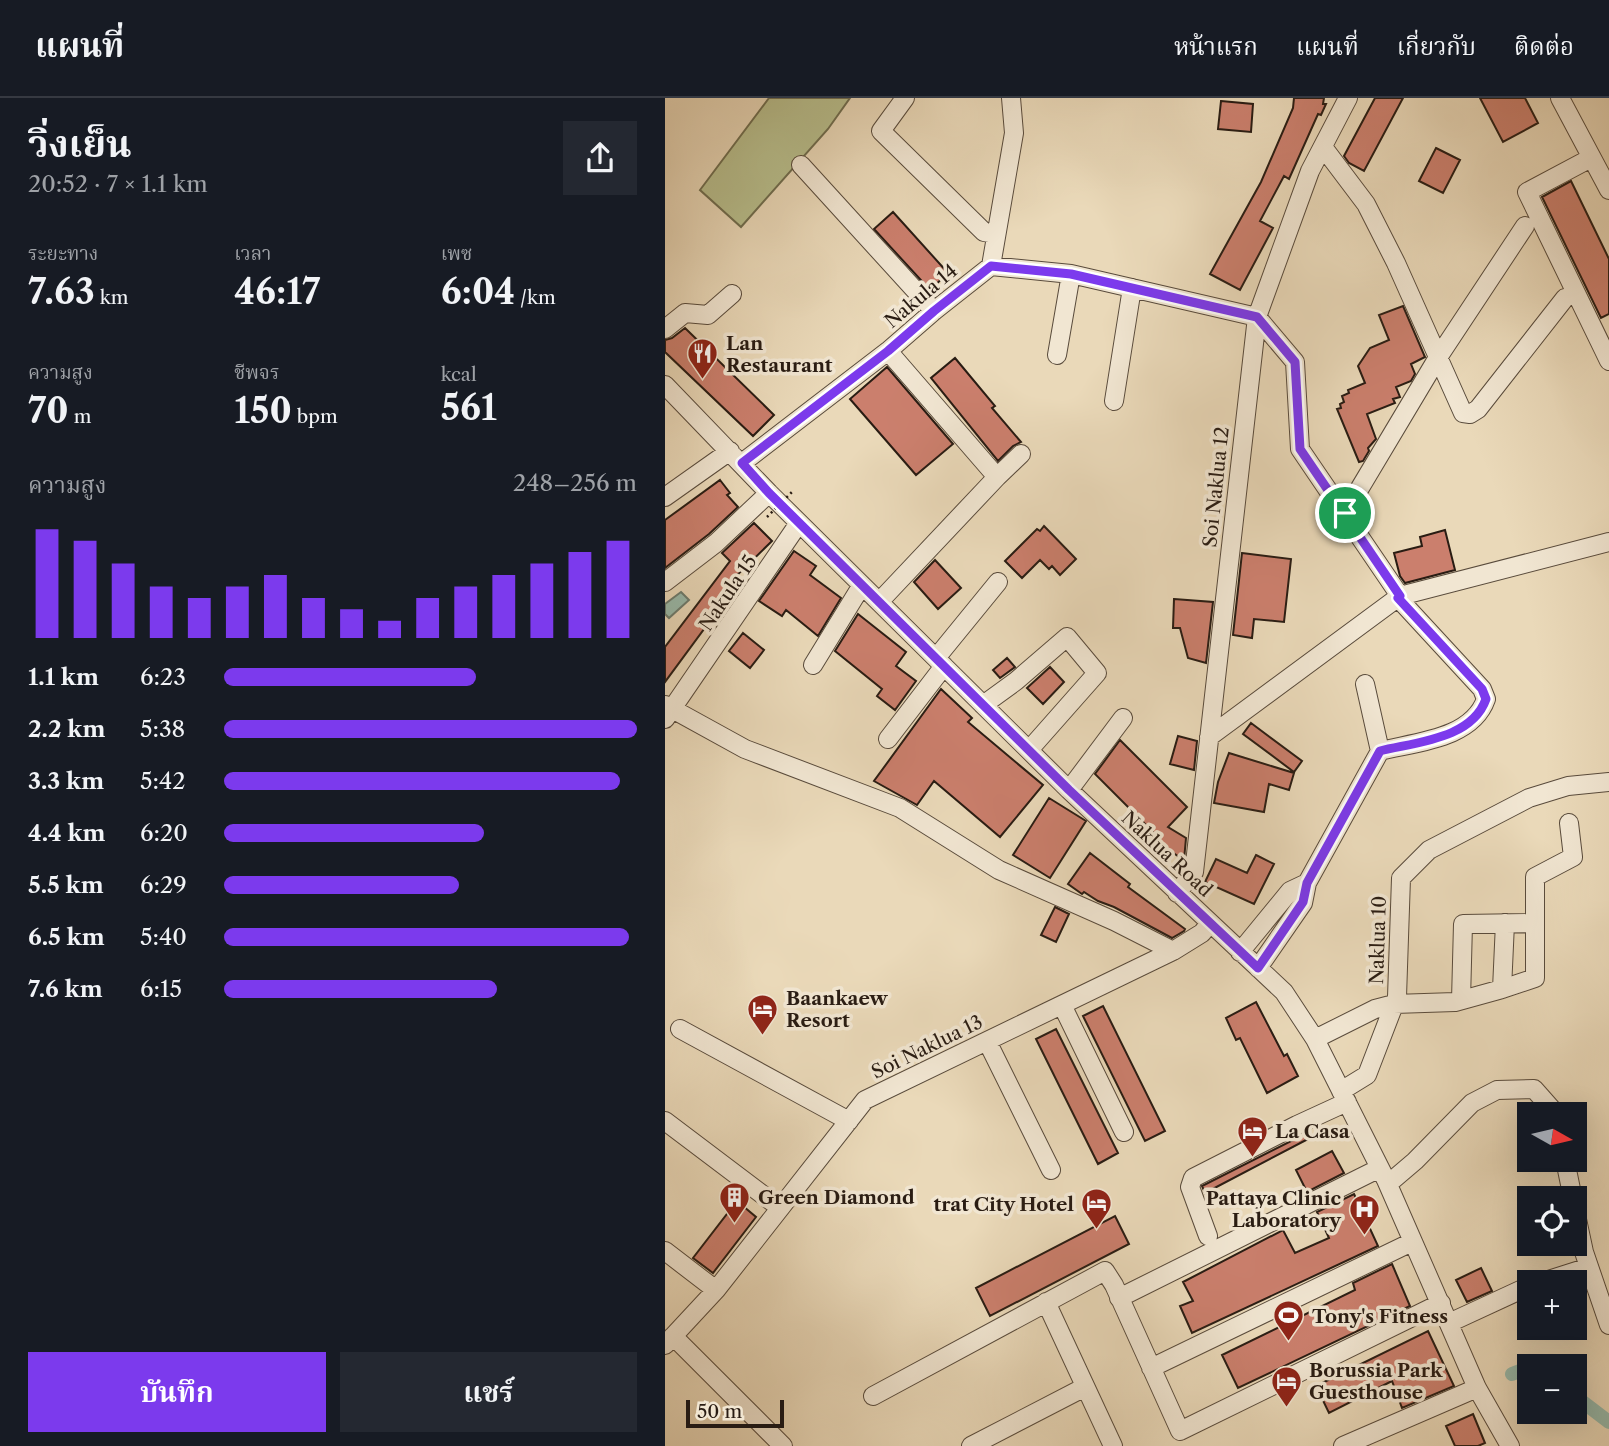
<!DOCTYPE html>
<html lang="th">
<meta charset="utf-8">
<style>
body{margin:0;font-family:"Libre Caslon Text","Noto Serif Thai",serif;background:#242831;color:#f1f3f6;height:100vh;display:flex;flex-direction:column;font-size:26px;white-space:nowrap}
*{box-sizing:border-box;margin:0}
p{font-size:23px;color:#9ea1a6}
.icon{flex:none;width:38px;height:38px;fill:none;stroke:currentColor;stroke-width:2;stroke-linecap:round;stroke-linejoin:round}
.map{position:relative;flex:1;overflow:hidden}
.side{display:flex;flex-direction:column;background:#171b24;width:665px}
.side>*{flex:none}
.needle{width:46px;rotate:98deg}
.controls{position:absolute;left:852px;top:1004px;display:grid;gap:14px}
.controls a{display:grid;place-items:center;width:70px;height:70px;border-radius:0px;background:#171b24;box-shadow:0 7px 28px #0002;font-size:35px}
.scale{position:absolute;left:21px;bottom:18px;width:98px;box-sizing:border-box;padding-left:7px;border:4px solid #291c13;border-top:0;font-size:19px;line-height:24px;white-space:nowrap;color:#291c13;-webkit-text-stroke:5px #f1e6d2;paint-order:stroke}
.pin{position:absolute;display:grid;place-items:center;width:60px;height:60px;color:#fff;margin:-30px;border:4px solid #fff;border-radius:50%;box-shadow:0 2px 7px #0007}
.round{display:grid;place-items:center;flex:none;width:74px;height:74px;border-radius:0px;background:#242831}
.head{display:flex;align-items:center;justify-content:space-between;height:119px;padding:0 28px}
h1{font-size:38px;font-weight:700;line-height:52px}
.metrics{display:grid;grid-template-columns:repeat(3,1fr);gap:10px;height:119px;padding:7px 28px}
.metrics div{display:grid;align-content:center}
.metrics b{font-size:35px;font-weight:700}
.metrics small{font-size:19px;font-weight:400}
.metrics p{font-size:19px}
.chart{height:196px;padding:14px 28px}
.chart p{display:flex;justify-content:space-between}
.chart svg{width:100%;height:126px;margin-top:7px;stroke:#7c3aed;stroke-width:6}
.primary-button{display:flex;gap:14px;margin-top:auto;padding:14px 28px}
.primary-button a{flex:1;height:80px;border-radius:0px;background:#7c3aed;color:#fff;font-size:28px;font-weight:700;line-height:80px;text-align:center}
.primary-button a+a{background:#242831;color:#f1f3f6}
ul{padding:0 28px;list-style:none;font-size:23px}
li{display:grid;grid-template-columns:112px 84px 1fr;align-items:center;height:52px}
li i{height:18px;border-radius:9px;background:#7c3aed}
header{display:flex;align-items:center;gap:42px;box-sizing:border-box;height:98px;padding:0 35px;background:#171b24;border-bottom:2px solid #363941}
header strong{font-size:33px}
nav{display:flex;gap:38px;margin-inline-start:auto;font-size:24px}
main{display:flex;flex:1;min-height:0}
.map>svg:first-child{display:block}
</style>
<header>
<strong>แผนที่</strong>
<nav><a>หน้าแรก</a><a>แผนที่</a><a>เกี่ยวกับ</a><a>ติดต่อ</a></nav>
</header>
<main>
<section class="side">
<div class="head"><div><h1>วิ่งเย็น</h1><p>20:52 · 7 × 1.1 km</p></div><a class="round"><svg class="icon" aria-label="share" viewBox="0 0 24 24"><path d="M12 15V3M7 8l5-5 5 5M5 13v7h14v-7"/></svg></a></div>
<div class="metrics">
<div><p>ระยะทาง</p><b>7.63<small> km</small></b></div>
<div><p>เวลา</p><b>46:17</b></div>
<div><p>เพซ</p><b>6:04<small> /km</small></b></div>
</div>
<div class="metrics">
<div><p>ความสูง</p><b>70<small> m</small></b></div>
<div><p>ชีพจร</p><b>150<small> bpm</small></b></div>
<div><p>kcal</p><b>561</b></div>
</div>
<div class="chart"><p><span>ความสูง</span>248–256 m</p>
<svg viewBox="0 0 160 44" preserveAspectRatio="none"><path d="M5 44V6M15 44V10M25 44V18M35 44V26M45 44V30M55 44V26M65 44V22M75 44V30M85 44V34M95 44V38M105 44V30M115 44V26M125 44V22M135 44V18M145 44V14M155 44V10"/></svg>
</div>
<ul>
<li><b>1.1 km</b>6:23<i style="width:61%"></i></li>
<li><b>2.2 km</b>5:38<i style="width:100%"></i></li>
<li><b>3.3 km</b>5:42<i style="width:96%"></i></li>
<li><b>4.4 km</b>6:20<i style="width:63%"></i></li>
<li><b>5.5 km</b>6:29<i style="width:57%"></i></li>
<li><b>6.5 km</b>5:40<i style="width:98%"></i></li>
<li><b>7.6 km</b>6:15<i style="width:66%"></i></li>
</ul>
<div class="primary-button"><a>บันทึก</a><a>แชร์</a></div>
</section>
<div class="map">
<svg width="944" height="1348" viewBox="0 0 944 1348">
<rect width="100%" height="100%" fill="#ead9b9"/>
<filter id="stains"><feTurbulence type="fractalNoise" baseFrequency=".00286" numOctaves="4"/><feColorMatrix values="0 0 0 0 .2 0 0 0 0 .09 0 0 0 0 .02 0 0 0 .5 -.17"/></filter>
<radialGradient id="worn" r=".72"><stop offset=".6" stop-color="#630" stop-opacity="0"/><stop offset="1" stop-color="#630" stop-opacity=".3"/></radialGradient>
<path fill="#b8bf8e" stroke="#706e50" stroke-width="2" d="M 104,0 L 185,0 L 163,31 L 76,129 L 35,92 Z"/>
<path fill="#98baab" stroke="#6c7b6e" stroke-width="2" d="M 16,494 L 24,502 L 4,520 L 0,516 L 0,506 Z"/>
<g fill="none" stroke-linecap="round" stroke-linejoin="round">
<path stroke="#98baab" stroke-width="14" d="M 847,1276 L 860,1271 L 864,1272
M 910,1298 L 944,1324"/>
</g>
<path fill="#cb7f6d" stroke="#291c13" stroke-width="2" d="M 629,0 L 659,0 L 658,6 L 661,6 L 656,17 L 653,16 L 624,81 L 619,78 L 595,123 L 608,130 L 575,192 L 545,176 L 596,84 L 628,10 Z
M 710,0 L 738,0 L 699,73 L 684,65 L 679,58 Z
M 815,0 L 860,0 L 873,25 L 838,44 Z
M 556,3 L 588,6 L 586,34 L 553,31 Z
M 771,50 L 795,62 L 778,95 L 754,83 Z
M 906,83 L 944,161 L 944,216 L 936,220 L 877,99 Z
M 228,114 L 283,175 L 265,192 L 209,131 Z
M 738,208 L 760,259 L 746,266 L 750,276 L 746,283 L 731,289 L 735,299 L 728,301 L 730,305 L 702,316 L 711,341 L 703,350 L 704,353 L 698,363 L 694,364 L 672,311 L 676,310 L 675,306 L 679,304 L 677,298 L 684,295 L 683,292 L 700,285 L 693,268 L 705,250 L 724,242 L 714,217 Z
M 20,230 L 109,317 L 88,338 L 0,254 L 0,242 L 7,240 Z
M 290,260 L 330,308 L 327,310 L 356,344 L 348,348 L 333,363 L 266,280 Z
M 222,269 L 288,346 L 251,377 L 185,301 Z
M 55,382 L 65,395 L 62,397 L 73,409 L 44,436 L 0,470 L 0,422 Z
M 89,425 L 107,443 L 64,485 L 70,489 L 0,584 L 0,549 L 65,463 L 57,455 Z
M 379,428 L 411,461 L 395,477 L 387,468 L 384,471 L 375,462 L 357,480 L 340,463 L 372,431 L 375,433 Z
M 780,432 L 790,472 L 740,485 L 735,478 L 729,455 L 757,448 L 755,439 Z
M 129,453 L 151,468 L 145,477 L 176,500 L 153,538 L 121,512 L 117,518 L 94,503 Z
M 577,455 L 626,461 L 619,524 L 589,521 L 587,540 L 568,537 Z
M 270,462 L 296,490 L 273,511 L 249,484 Z
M 509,501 L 548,504 L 541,565 L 523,560 L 515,530 L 508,530 Z
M 193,516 L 241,554 L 231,568 L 251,583 L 230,612 L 212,598 L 217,591 L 170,553 Z
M 78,535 L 99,552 L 85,570 L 64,553 Z
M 342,560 L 350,569 L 335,580 L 328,572 Z
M 385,569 L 399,584 L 378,606 L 362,590 Z
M 276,591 L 307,620 L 303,624 L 378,687 L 335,739 L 269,683 L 252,707 L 209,683 Z
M 586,625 L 637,663 L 629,674 L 578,636 Z
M 513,638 L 532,643 L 529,672 L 505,666 Z
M 455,642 L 522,709 L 503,729 L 521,740 L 519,762 L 493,745 L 495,741 L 430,676 Z
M 564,655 L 629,675 L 624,692 L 604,686 L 599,714 L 549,705 L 553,684 Z
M 384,700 L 421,723 L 385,780 L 348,757 Z
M 425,755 L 465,786 L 463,789 L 520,831 L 519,833 L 507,840 L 449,809 L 433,803 L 419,794 L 417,796 L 403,786 Z
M 591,757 L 609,766 L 589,806 L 540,784 L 551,761 L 582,775 Z
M 390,809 L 404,816 L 391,844 L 376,837 Z
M 591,904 L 619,958 L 622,956 L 633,978 L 602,995 L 575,940 L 571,942 L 561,920 Z
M 438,908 L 500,1033 L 480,1043 L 418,918 Z
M 391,931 L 453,1055 L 433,1066 L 371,941 Z
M 640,1036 L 643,1041 L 540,1095 L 537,1088 Z
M 667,1053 L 679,1075 L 642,1094 L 631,1072 Z
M 689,1096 L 713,1148 L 527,1235 L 515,1208 L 528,1203 L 518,1184 L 618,1132 L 630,1155 L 664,1140 L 652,1114 Z
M 72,1103 L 91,1119 L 48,1175 L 28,1160 Z
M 450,1118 L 464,1146 L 325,1218 L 311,1190 Z
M 727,1166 L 745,1208 L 573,1290 L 557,1257 L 690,1192 L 688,1185 Z
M 816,1170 L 827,1193 L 802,1204 L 791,1182 Z
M 763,1233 L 789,1288 L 737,1310 L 727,1283 L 664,1315 L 651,1288 Z
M 808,1316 L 820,1345 L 813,1348 L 790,1348 L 781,1328 Z"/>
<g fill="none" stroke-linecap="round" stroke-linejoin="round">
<defs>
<path id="minor" d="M 240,0 L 216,33 L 319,134 L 331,136
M 895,0 L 944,92
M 658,49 L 701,106 L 731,165 L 798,315 L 805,316 L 813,311 L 900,200
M 926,60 L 862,94 L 944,263
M 136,67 L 269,213
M 326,168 L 406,176 L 592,219 L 630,264 L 635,351 L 735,498
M 0,231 L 20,215 L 43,217 L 67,196
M 223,253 L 332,379
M 392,257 L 406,176
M 0,287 L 104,395 L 404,692 L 619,894 L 650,941 L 721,1082 L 812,1290 L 845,1348
M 449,303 L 467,190
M 77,365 L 223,253 L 269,213 L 326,168 L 349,35 L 346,0
M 0,399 L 65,353
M 680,415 L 772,261 L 860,128
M 0,484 L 51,445 L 104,395
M 214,504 L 332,379 L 356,356
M 271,560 L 333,484
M 148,567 L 197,487
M 0,607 L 80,651 L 235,710 L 334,772 L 449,823 L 508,853
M 318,607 L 351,583 L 402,539 L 432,575 L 364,652
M 0,621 L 134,425
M 544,639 L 735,498 L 944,444
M 223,641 L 279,568
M 715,653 C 751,644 807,641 821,601 L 817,591 L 733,500
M 404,692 L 458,620
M 642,785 L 715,653 L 700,586
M 512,795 L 529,774 L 592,219 L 645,73 L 683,0
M 575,854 L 625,793 L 642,785 L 638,805 L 593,870
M 837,891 L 840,825
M 796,902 L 798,826 L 870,825
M 397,907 L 459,1034
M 15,931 L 184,1023
M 650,941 L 710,911 L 729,906 L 790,904 L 837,891 L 870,880 L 870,779 L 908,759 L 904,725
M 322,943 L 386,1072
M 676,993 L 702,977 L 732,899 L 736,780 L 764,752 L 864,700 L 903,688 L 944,684
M 0,1023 L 114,1109
M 900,1062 L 908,1101
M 723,1086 L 750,1063 L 807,1005 L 832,992 L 869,991 L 892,1017
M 910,1112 L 919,1154 L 944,1227
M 543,1138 L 525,1089 L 528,1080 L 632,1027 L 682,1004
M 0,1153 L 51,1192
M 874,1185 L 924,1169
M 454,1200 L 715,1070
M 381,1204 L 448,1348
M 784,1225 L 864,1188
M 8,1238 L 118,1348
M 0,1247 L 51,1192 L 200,1002 L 508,853 L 537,835 L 545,825
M 486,1270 L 747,1144
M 208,1298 L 440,1173 L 449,1187 L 515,1333 L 776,1205
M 306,1348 L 420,1289
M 678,1348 L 812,1290"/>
</defs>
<use href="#minor" stroke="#594b3c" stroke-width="20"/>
<use href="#minor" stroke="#f1e6d2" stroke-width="18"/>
<path stroke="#291c13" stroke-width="2.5" stroke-dasharray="2 3.5" stroke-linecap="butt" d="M 102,419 L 127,394"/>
</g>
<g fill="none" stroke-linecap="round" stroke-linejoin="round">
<defs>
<path id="route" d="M 326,168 L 406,176 L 592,219 L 630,264 L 635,351 L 735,498 L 733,500 L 817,591 L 821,601 C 807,641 751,644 715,653 L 642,785 L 638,804 L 593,870 L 404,692 L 104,395 L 77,365 L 223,253 L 269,213 Z"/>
</defs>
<use href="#route" stroke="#fff" stroke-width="14"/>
<use href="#route" stroke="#7c3aed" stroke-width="9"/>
</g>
<defs>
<symbol id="restaurant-pin" viewBox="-11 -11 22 30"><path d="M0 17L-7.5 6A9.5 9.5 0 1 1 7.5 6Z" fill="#8f2418" stroke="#f1e6d2"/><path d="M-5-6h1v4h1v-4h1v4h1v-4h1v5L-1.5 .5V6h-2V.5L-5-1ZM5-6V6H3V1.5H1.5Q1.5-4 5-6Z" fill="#fff"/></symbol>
<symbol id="hotel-pin" viewBox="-11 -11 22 30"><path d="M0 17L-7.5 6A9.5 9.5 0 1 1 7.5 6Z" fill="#8f2418" stroke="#f1e6d2"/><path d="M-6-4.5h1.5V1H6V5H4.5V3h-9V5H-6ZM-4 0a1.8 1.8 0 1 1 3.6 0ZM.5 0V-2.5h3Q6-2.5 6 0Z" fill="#fff"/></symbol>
<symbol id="building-pin" viewBox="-11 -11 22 30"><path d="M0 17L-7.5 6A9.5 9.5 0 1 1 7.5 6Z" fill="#8f2418" stroke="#f1e6d2"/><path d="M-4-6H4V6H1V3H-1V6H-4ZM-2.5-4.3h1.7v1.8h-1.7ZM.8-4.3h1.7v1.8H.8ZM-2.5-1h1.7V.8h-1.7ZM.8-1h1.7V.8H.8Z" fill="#fff"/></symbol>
<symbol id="hospital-pin" viewBox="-11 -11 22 30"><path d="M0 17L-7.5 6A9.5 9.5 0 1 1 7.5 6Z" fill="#8f2418" stroke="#f1e6d2"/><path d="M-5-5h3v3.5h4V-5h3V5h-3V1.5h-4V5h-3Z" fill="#fff"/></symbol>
<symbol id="stadium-pin" viewBox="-11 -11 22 30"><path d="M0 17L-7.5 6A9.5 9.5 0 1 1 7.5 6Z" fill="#8f2418" stroke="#f1e6d2"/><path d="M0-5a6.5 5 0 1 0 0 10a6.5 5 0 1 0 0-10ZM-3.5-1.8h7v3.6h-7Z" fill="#fff"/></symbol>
</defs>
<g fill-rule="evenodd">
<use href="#restaurant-pin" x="20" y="238" width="35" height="47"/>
<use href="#hotel-pin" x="80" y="894" width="35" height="47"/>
<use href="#hotel-pin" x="570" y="1016" width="35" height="47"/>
<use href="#building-pin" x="52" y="1082" width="35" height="47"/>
<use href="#hotel-pin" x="414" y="1088" width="35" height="47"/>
<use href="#hospital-pin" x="682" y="1094" width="35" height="47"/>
<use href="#stadium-pin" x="606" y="1200" width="35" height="47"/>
<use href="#hotel-pin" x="604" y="1266" width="35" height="47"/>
</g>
<g text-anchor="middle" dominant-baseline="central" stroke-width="7" stroke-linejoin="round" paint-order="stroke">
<g font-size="19" fill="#291c13" stroke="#f1e6d2">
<text transform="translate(256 198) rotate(-40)">Nakula 14</text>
<text transform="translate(551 389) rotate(-84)">Soi Naklua 12</text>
<text transform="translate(63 495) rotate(-56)">Nakula 15</text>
<text transform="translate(502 756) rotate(43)">Naklua Road</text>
<text transform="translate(713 842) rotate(-88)">Naklua 10</text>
<text transform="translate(262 949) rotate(-26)">Soi Naklua 13</text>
</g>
<g font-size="19" font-weight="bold" fill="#291c13" stroke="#f1e6d2" text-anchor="start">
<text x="61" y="245">Lan<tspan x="61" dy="22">Restaurant</tspan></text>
<text x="121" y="900">Baankaew<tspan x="121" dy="22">Resort</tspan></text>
<text x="610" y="1033">La Casa</text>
<text x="93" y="1099">Green Diamond</text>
<text x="676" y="1100" text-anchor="end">Pattaya Clinic<tspan x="676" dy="22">Laboratory</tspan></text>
<text x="409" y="1106" text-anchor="end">trat City Hotel</text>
<text x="647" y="1218">Tony's Fitness</text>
<text x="644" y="1272">Borussia Park<tspan x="644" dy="22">Guesthouse</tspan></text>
</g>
</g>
<rect width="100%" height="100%" filter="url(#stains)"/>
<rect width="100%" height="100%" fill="url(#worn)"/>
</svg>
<div class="controls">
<a><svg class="needle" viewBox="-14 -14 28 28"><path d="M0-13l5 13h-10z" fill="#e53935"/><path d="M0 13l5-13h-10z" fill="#9ea1a6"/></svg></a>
<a><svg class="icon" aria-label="locate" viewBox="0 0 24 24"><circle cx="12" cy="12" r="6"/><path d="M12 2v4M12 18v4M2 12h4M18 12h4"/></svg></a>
<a>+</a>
<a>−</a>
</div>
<div class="scale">50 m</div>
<div class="pin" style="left:680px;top:415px;background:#1e9e55"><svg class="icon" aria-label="arrive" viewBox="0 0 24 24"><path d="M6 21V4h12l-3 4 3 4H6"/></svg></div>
</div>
</main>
